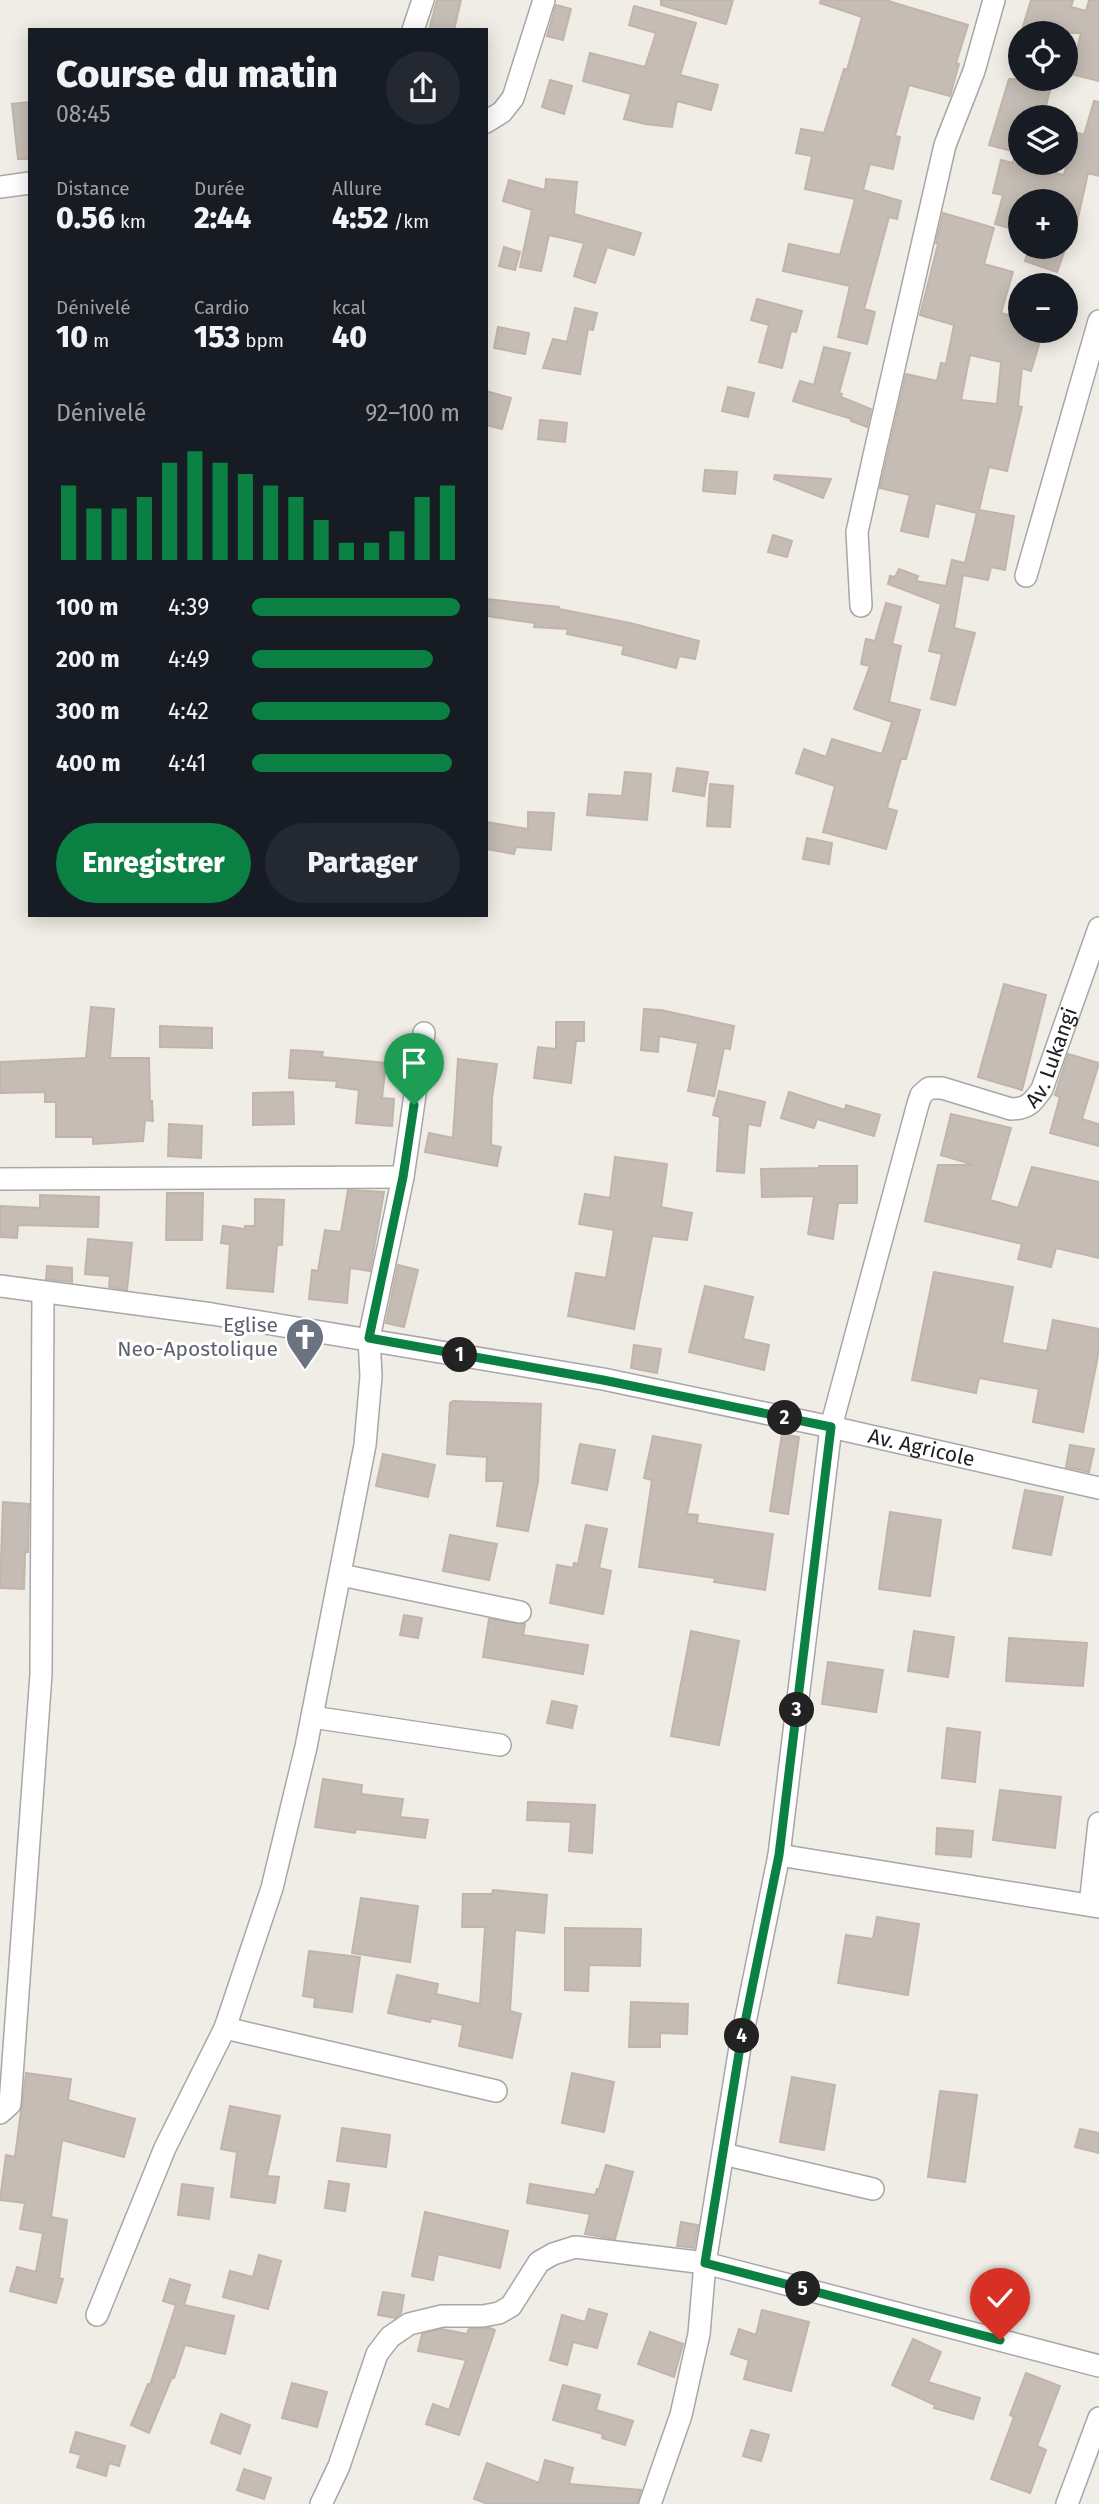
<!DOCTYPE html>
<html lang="fr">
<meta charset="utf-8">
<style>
body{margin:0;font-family:"Fira Sans",sans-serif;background:#242831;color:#f1f3f6;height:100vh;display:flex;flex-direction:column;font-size:26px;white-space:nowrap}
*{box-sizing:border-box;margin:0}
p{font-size:23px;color:#9ea1a6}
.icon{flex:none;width:38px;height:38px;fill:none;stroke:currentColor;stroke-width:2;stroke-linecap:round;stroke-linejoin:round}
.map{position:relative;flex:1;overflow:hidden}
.drawer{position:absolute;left:28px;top:28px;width:460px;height:889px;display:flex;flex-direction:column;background:#171b24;border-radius:0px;box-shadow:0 4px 18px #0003}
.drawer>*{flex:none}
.tools{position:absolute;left:1008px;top:21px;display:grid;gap:14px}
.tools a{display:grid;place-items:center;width:70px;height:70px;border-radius:50%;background:#171b24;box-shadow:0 4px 18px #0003;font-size:35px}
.pin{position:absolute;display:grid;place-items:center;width:60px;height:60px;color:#fff;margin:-72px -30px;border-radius:50% 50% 50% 0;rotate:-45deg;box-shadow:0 0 7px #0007}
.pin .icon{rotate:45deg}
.km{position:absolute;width:35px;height:35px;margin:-18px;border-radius:50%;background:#222;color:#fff;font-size:19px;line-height:35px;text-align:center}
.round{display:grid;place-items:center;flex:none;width:74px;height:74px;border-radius:37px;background:#242831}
.head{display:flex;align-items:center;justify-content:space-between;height:119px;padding:0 28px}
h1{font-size:38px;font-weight:800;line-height:52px}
.metrics{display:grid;grid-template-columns:repeat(3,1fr);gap:10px;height:119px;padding:7px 28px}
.metrics div{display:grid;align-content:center}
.metrics b{font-size:30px;font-weight:800}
.metrics small{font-size:19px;font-weight:400}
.metrics p{font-size:19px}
.chart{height:196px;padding:14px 28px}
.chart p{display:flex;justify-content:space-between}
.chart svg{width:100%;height:126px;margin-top:7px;stroke:#0b8043;stroke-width:6}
.cta{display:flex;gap:14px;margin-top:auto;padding:14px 28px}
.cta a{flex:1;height:80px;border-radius:42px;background:#0b8043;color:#fff;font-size:28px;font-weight:800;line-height:80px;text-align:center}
.cta a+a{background:#242831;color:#f1f3f6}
ul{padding:0 28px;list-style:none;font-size:23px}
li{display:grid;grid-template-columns:112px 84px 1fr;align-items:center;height:52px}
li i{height:18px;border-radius:9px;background:#0b8043}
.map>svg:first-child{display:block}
</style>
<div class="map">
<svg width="1099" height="2504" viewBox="0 0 1099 2504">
<rect width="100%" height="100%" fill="#f0ede6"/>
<path fill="#c5bdb5" stroke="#c2b5a8" stroke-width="2" fill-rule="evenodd" d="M 437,0 L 461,0 L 454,30 L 429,30 Z
M 661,0 L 733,0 L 726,24 L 661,5 Z
M 821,0 L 885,0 L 968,25 L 956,63 L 959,64 L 950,96 L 909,85 L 895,136 L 900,137 L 893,169 L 870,164 L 863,190 L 901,201 L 897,219 L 889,217 L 864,309 L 875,312 L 867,344 L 838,337 L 850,286 L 783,271 L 789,244 L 840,255 L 855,199 L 805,189 L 812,156 L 796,153 L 801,129 L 824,133 L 844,69 L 847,70 L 862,17 L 820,3 Z
M 1031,0 L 1073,0 L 1071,7 L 1086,11 L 1089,0 L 1099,0 L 1099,81 L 1071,74 L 1081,33 L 1021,33 Z
M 556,5 L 571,9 L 563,40 L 547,36 Z
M 634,6 L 696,23 L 680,75 L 718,85 L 711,110 L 677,101 L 672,127 L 645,124 L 624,119 L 631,94 L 583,81 L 590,53 L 645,67 L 656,33 L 629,25 Z
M 1009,79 L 1053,79 L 1043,117 L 1020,117 L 1020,137 L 1016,152 L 989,145 Z
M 550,80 L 572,86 L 564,114 L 542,107 Z
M 1094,101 L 1099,102 L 1099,176 L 1088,173 L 1073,240 L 1066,240 L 1066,201 L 1030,201 L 1020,199 L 1020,231 L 995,224 L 1003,195 L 993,193 L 1001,160 L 1013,163 L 1015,154 L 1020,155 L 1020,165 L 1064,175 L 1075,132 L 1084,135 Z
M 30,102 L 30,159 L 18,159 L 12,104 Z
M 546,179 L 577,182 L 574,214 L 641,233 L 634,255 L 607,247 L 595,283 L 574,276 L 584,243 L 549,235 L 541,271 L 520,267 L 532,210 L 503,201 L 509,180 L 545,190 Z
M 943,213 L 994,228 L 984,264 L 1013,272 L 1001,313 L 1020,318 L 1020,331 L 1043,331 L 1031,371 L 1022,368 L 1018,406 L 1022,407 L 1007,471 L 989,467 L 979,510 L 1014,516 L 1005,570 L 991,567 L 988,580 L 963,575 L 954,628 L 975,633 L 955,705 L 931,699 L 942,654 L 929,651 L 941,604 L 888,584 L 890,576 L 895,577 L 899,569 L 918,576 L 916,581 L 946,586 L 952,560 L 965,563 L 977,513 L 935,503 L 928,537 L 901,531 L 910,495 L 880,488 L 906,374 L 937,381 L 941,363 L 946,364 L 954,325 L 920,315 L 938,244 L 936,243 ZM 970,355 L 1001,362 L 997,404 L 961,400 Z
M 504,247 L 520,252 L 515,270 L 499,266 Z
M 1029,247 L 1066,247 L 1057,272 L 1025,261 Z
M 757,299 L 802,311 L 796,332 L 791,331 L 782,368 L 759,362 L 769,325 L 751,320 Z
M 575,308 L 597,313 L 593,330 L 588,329 L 580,374 L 543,368 L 553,339 L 567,342 Z
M 498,327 L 529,333 L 525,354 L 494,348 Z
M 824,347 L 850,353 L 839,393 L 842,394 L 841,397 L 871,409 L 867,427 L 851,421 L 852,419 L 793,401 L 800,381 L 814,385 Z
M 728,387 L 754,393 L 748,417 L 722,411 Z
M 486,391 L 511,398 L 502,429 L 486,425 Z
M 540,420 L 567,423 L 565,442 L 538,439 Z
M 705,470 L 737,472 L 735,494 L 703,491 Z
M 775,475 L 831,479 L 823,498 L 774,479 Z
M 773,535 L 792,541 L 787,557 L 768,552 Z
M 486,599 L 559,607 L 559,609 L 630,623 L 699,641 L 695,659 L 679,656 L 676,668 L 622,654 L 624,646 L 567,634 L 568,629 L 534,627 L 535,623 L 486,616 Z
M 886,603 L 901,607 L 892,644 L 901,646 L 889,702 L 920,710 L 906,759 L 901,759 L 887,808 L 897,811 L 886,849 L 823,832 L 835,786 L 796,773 L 804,749 L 826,757 L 832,739 L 882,754 L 892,722 L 854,709 L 870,666 L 861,664 L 866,639 L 875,641 Z
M 677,768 L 708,772 L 704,796 L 673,791 Z
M 625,772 L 651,774 L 647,820 L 587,815 L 589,794 L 622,796 Z
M 710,784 L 733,786 L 730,827 L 707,826 Z
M 528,812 L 554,813 L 551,850 L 516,847 L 514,854 L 486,849 L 486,822 L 528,829 Z
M 807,838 L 832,843 L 829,864 L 803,859 Z
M 1004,984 L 1046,995 L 1022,1090 L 978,1077 Z
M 91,1007 L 114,1009 L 110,1058 L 149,1058 L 150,1101 L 152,1101 L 153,1121 L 145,1120 L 143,1141 L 93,1144 L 93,1137 L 56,1137 L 56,1102 L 45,1102 L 45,1092 L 0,1093 L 0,1062 L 86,1058 Z
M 644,1009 L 661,1010 L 734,1026 L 730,1049 L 724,1048 L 714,1096 L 688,1091 L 698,1043 L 659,1036 L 658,1052 L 641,1050 Z
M 556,1022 L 584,1022 L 584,1041 L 576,1041 L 571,1083 L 534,1078 L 538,1047 L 556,1049 Z
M 160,1026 L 212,1028 L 212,1048 L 160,1047 Z
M 291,1050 L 323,1052 L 322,1057 L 386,1063 L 382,1098 L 394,1099 L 392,1126 L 356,1123 L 359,1090 L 336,1087 L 337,1081 L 289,1078 Z
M 1068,1054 L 1099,1063 L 1082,1119 L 1099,1124 L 1099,1146 L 1050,1133 L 1060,1097 L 1055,1095 Z
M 458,1059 L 497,1064 L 492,1098 L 491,1145 L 501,1147 L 497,1166 L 425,1152 L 429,1133 L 453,1138 Z
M 719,1091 L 765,1102 L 760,1126 L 748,1124 L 744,1173 L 717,1171 L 720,1117 L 713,1115 Z
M 293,1092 L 294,1124 L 253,1125 L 253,1093 Z
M 789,1092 L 845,1110 L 846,1105 L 880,1115 L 874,1136 L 817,1119 L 814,1128 L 781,1118 Z
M 951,1114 L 1011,1128 L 990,1200 L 1018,1208 L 1032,1167 L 1099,1182 L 1099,1258 L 1056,1248 L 1051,1267 L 1018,1259 L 1022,1244 L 925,1221 L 938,1165 L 974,1165 L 941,1155 Z
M 169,1124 L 202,1126 L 201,1158 L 168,1156 Z
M 615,1157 L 667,1164 L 661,1207 L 692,1213 L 687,1240 L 652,1236 L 634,1329 L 568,1316 L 576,1273 L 606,1278 L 614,1230 L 579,1224 L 585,1194 L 610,1198 Z
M 819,1166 L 857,1166 L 857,1203 L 838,1203 L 833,1239 L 808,1234 L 814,1196 L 762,1197 L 761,1169 L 819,1168 Z
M 348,1190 L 384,1192 L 370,1271 L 350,1268 L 347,1303 L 309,1299 L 312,1270 L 318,1271 L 325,1230 L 341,1232 Z
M 167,1193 L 203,1193 L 202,1240 L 166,1240 Z
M 40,1195 L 99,1197 L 98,1227 L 18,1225 L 17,1238 L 0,1237 L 0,1206 L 40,1208 Z
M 255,1199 L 284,1200 L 282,1245 L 277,1245 L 273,1292 L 227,1288 L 230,1244 L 221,1243 L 223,1226 L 245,1229 L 245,1226 L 255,1226 Z
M 88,1239 L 132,1243 L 127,1290 L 109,1287 L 110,1276 L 85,1274 Z
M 398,1265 L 418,1270 L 404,1327 L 386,1323 Z
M 47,1266 L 72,1268 L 72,1282 L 46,1279 Z
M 934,1272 L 1013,1287 L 1002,1343 L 1047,1351 L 1053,1320 L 1099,1329 L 1099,1350 L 1083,1432 L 1033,1422 L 1039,1389 L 979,1378 L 976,1393 L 912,1380 Z
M 705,1286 L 753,1297 L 743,1339 L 769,1345 L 764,1370 L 689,1352 Z
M 634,1345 L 661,1349 L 657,1373 L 631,1368 Z
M 453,1401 L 541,1404 L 538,1482 L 528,1531 L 497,1526 L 504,1481 L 486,1481 L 487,1457 L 447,1454 L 450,1403 Z
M 782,1434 L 799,1437 L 788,1514 L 770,1511 Z
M 653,1436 L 701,1445 L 687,1514 L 698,1515 L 697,1523 L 773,1534 L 765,1590 L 714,1582 L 715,1578 L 639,1567 L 652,1480 L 644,1478 Z
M 580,1444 L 615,1450 L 607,1490 L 572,1483 Z
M 1070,1445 L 1094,1449 L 1089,1472 L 1066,1467 Z
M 383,1454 L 435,1465 L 428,1497 L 376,1486 Z
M 1025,1490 L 1063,1497 L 1051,1555 L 1013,1548 Z
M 3,1502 L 29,1504 L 28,1552 L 25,1552 L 24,1589 L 0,1588 Z
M 890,1512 L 941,1520 L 930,1596 L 879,1589 Z
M 586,1525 L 607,1529 L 599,1568 L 611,1571 L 603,1614 L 550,1603 L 557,1565 L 573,1568 L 574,1563 L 578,1564 Z
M 450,1535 L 497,1544 L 489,1580 L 443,1571 Z
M 404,1615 L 422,1618 L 418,1638 L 400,1635 Z
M 489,1619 L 525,1624 L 523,1635 L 588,1645 L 583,1674 L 483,1657 Z
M 691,1631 L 739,1641 L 719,1745 L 671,1736 Z
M 914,1631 L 954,1637 L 948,1677 L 908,1671 Z
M 1009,1638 L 1087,1643 L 1083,1686 L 1006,1681 Z
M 828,1662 L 883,1670 L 876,1712 L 822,1704 Z
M 552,1701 L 577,1706 L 572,1728 L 547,1723 Z
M 947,1728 L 980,1732 L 975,1782 L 942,1778 Z
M 323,1779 L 362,1785 L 361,1794 L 403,1799 L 400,1817 L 428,1820 L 425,1838 L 356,1829 L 355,1833 L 315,1827 Z
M 1000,1790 L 1061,1797 L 1055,1848 L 993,1840 Z
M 528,1802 L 595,1805 L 592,1853 L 569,1851 L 571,1822 L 527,1820 Z
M 937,1828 L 973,1831 L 971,1857 L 936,1854 Z
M 493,1890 L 547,1895 L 544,1933 L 515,1930 L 510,2011 L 521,2014 L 512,2058 L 459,2046 L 463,2025 L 431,2018 L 430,2022 L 388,2013 L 397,1975 L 438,1984 L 436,1994 L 480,2004 L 485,1927 L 462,1927 L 463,1894 L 492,1894 Z
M 361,1898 L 418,1906 L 410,1962 L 352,1953 Z
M 877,1917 L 919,1924 L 908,1995 L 838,1983 L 846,1935 L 873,1939 Z
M 565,1928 L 641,1929 L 640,1966 L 589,1965 L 588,1991 L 565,1990 Z
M 309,1951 L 360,1957 L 352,2012 L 314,2007 L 315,1998 L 303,1996 Z
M 631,2002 L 688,2004 L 687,2034 L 660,2033 L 660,2047 L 629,2047 Z
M 26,2073 L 71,2079 L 68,2100 L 135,2119 L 124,2157 L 62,2140 L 51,2217 L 67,2220 L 59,2278 L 63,2279 L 56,2303 L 10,2291 L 17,2267 L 36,2272 L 43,2233 L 20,2229 L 25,2203 L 0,2200 L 6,2155 L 15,2157 Z
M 572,2073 L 614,2082 L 604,2132 L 562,2123 Z
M 792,2077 L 835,2085 L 824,2150 L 780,2142 Z
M 940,2091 L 977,2095 L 965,2182 L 928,2177 Z
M 230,2106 L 280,2116 L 267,2176 L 279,2177 L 275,2203 L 231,2197 L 237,2152 L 221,2149 Z
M 342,2128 L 390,2135 L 386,2167 L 337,2161 Z
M 1080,2129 L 1099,2133 L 1099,2153 L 1075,2147 Z
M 606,2165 L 633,2172 L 615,2239 L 585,2234 L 590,2214 L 527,2203 L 530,2184 L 595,2195 L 597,2189 L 599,2189 Z
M 329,2181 L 349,2184 L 345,2211 L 325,2208 Z
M 182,2184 L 213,2188 L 209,2219 L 178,2215 Z
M 425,2212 L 508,2231 L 500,2268 L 438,2254 L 433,2280 L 412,2276 Z
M 681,2222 L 698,2225 L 694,2248 L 677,2246 Z
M 259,2255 L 281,2261 L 268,2309 L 223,2297 L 230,2271 L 253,2277 Z
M 170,2279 L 190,2285 L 184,2305 L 234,2316 L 225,2354 L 185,2345 L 174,2378 L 172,2377 L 149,2433 L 131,2425 L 148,2384 L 150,2385 L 176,2305 L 163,2301 Z
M 383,2292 L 404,2295 L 401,2313 L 395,2318 L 378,2315 Z
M 589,2309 L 607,2314 L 597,2348 L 573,2342 L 567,2365 L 550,2360 L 562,2315 L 585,2322 Z
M 762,2310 L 809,2322 L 791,2391 L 744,2379 L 749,2360 L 731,2354 L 739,2329 L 756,2335 Z
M 490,2328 L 495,2330 L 459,2435 L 426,2424 L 433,2404 L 449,2410 L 466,2360 L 418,2351 L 422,2334 L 442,2329 L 467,2334 L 469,2329 Z
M 650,2332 L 683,2344 L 674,2377 L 638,2364 Z
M 913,2339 L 941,2352 L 928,2382 L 980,2398 L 973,2419 L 934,2408 L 935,2405 L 892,2385 Z
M 1026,2373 L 1060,2386 L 1037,2446 L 1046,2450 L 1030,2493 L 991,2479 L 1014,2417 L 1010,2415 Z
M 292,2383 L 327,2392 L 317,2427 L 282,2418 Z
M 563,2385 L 600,2395 L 596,2410 L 633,2421 L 625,2445 L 602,2438 L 603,2434 L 553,2420 Z
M 221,2414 L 250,2425 L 240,2454 L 211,2443 Z
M 751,2430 L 769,2435 L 761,2461 L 743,2456 Z
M 76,2432 L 125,2446 L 119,2466 L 109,2463 L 106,2476 L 77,2467 L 81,2455 L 70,2452 Z
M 545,2460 L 573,2468 L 569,2484 L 641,2490 L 637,2504 L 488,2504 L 474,2499 L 487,2463 L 539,2483 Z
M 244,2469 L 271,2478 L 264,2499 L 237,2490 Z"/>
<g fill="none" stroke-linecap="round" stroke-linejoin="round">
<defs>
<g id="street">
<path d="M 413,30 L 423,0"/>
<path d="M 486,122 L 502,112 L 513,98 L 544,0"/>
<path d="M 0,187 L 30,183"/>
<path d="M 1026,576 L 1099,321"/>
<path d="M 861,606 L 857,532 L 875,451 L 945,145 L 974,71 L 994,0"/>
<path d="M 0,1179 L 403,1177"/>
<path id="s1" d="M 0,1286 L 212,1314 L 603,1379 L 831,1427 L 1099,1488"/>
<path d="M 341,1575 L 520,1612"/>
<path d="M 312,1717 L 500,1745"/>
<path d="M 779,1855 L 1099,1907"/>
<path d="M 1090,1905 L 1099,1823"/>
<path d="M 225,2028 L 496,2091"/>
<path d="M 0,2113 L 10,2104 L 41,1674 L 43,1292"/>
<path d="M 723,2154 L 873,2189"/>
<path d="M 97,2315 L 165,2148 L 225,2028 L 272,1888 L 306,1747 L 365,1445 L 371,1376 L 369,1338 L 403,1177 L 424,1033"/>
<path d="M 321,2504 L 339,2466 L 377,2354 L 390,2337 L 409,2324 L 442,2316 L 483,2316 L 499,2313 L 511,2306 L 539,2262 L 553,2254 L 575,2247 L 705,2263 L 1099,2366"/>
<path id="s2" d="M 650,2504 L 681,2415 L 699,2334 L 705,2263 L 740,2047 L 779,1855 L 831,1427 L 918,1104 L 921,1095 L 929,1088 L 942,1088 L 1011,1109 C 1028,1109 1033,1102 1042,1089 L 1099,928"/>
<path d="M 1067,2504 L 1099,2418"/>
</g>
</defs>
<use href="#street" stroke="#a7a7a7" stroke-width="24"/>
<use href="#street" stroke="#fff" stroke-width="21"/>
</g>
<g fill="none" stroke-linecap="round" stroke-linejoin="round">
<defs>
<path id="route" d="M 414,1105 L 403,1177 L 369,1338 L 603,1380 L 831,1427 L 779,1855 L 740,2047 L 705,2263 L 1000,2340"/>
</defs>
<use href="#route" stroke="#fff" stroke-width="14"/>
<use href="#route" stroke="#0b8043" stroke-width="9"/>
</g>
<defs>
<symbol id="church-pin" viewBox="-11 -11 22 30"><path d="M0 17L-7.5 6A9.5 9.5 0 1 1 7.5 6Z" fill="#6b7280" stroke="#fff"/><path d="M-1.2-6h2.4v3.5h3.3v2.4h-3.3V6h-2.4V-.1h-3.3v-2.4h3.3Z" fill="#fff"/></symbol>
</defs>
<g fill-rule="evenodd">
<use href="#church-pin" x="283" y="1315" width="44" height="60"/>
</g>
<g text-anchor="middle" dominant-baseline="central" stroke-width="6" stroke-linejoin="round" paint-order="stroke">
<g font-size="21" fill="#202020" stroke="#fff">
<text stroke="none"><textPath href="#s2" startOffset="1606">Av. Lukangi</textPath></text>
<text stroke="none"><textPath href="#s1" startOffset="936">Av. Agricole</textPath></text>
</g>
<g font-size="21" fill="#5b616d" stroke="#fff" text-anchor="end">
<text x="278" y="1325">Eglise<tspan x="278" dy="24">Neo-Apostolique</tspan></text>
</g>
</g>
</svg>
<div class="tools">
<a><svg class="icon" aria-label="locate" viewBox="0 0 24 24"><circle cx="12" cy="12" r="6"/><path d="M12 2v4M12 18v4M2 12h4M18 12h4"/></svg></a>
<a><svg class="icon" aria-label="layers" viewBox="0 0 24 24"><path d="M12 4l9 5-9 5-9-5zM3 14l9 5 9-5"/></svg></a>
<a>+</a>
<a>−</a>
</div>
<div class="pin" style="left:414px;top:1105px;background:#1e9e55"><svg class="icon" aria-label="arrive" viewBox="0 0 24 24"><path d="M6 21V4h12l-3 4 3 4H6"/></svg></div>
<div class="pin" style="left:1000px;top:2340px;background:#d93025"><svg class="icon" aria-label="check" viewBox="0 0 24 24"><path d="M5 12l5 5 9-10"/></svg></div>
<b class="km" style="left:460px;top:1355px">1</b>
<b class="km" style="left:785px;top:1418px">2</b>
<b class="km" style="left:797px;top:1710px">3</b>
<b class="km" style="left:742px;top:2036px">4</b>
<b class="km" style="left:803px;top:2289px">5</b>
<section class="drawer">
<div class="head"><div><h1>Course du matin</h1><p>08:45</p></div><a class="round"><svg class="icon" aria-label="share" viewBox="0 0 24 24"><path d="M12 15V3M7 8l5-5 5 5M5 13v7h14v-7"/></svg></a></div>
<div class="metrics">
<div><p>Distance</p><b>0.56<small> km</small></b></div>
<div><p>Durée</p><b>2:44</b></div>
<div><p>Allure</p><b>4:52<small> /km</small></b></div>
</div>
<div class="metrics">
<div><p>Dénivelé</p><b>10<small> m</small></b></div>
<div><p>Cardio</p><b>153<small> bpm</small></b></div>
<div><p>kcal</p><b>40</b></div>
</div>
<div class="chart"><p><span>Dénivelé</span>92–100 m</p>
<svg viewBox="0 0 160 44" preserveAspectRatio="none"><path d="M5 44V18M15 44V26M25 44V26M35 44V22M45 44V10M55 44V6M65 44V10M75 44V14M85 44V18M95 44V22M105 44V30M115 44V38M125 44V38M135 44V34M145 44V22M155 44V18"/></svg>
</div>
<ul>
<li><b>100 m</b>4:39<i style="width:100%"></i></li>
<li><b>200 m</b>4:49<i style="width:87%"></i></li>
<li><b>300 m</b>4:42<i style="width:95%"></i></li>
<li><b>400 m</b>4:41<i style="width:96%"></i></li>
</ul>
<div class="cta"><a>Enregistrer</a><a>Partager</a></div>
</section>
</div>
